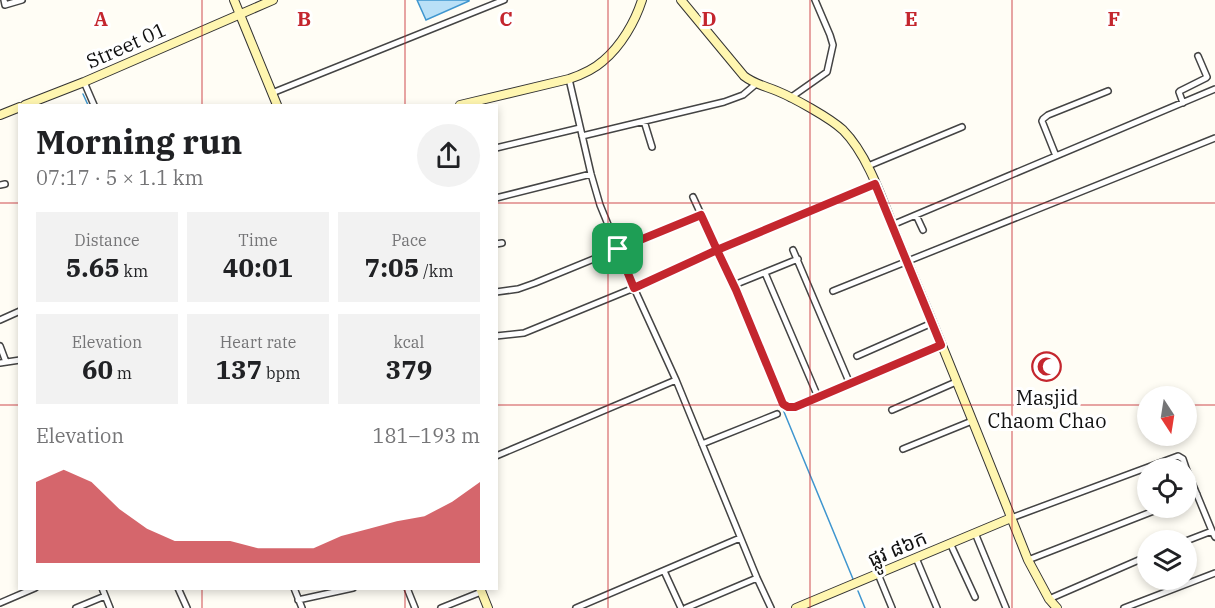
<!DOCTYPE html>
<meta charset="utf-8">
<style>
body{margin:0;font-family:"IBM Plex Serif","Noto Sans Khmer",serif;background:#f2f2f2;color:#202124;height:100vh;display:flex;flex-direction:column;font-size:22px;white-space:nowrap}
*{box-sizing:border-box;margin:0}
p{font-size:20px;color:#757577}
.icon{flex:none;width:33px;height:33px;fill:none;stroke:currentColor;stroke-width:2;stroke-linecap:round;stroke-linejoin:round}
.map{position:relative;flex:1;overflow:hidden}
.panel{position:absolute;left:18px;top:104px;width:480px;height:486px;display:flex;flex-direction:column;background:#fff;border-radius:0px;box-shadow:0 3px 9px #0003}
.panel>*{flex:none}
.needle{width:39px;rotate:168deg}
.tools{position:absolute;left:1137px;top:386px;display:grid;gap:12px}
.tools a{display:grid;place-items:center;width:60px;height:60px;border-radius:50%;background:#fff;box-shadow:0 3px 9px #0003;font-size:30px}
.pin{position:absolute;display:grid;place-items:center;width:51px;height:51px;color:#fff;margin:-26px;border-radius:12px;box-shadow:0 3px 9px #0006}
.round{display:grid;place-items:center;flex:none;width:63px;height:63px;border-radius:32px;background:#f2f2f2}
.head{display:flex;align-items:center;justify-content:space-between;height:102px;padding:0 18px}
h1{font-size:33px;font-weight:800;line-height:45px}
.figures{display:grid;grid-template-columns:repeat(3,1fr);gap:9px;height:102px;padding:6px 18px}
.figures div{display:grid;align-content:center;border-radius:0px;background:#f2f2f2;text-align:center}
.figures b{font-size:26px;font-weight:800}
.figures small{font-size:16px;font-weight:400}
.figures p{font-size:16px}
.chart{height:168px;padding:12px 18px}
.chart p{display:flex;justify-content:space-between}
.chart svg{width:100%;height:108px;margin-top:6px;fill:#c4262e;opacity:.7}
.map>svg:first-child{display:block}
</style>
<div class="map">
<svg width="1215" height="608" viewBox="0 0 1215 608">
<rect width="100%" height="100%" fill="#fffdf5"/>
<path fill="#b9e0f7" stroke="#3f96cf" stroke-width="1.5" d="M 417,0 L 469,0 L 469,1 L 426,20 Z"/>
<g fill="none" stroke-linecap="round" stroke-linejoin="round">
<path stroke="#3f96cf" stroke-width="1.5" d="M 83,94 L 88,105
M 782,407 L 853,579
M 858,591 L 865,608"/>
<defs>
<path id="street" d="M 4,0 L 5,5 L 22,0
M 569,79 L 591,174 L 600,205 L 634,288 L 676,380 L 757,578 L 771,608
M 84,82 L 94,105
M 272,93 L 504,0
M 790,98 L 827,72 L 833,45 L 830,35 L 815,0
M 1183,103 L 1179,92 L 1180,91 L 1206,78 L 1207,77 L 1198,56
M 644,121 L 652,147
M 582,136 L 724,102 L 743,95 L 756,84
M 496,148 L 580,128
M 1056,156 L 1042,121 L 1043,119 L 1048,115 L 1108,91
M 868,166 L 962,127
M 0,185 L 5,184
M 693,197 L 736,290 L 783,404 L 785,406 L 795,407 L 941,345
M 496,198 L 591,174
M 916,215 L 923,230
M 892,225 L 1215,89
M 496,244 L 502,243
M 793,250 L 850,384
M 765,273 L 818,397
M 734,285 L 798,259
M 833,291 L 1215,138
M 496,292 L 518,289 L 535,283 L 701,215
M 0,320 L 20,311
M 496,336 L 524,333 L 634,288 L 709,253 L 875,184
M 0,346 L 6,362
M 857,356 L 932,323
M 0,363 L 20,360
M 892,410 L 956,382
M 702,444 L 777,414
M 903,449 L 972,421
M 496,456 L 676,380
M 1186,468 L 1212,531
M 1186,498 L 1197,494
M 1011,518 L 1178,456 L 1183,459 L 1186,468
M 975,533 L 1006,608
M 1186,541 L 1212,531 L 1215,537
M 950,543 L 975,597
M 916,558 L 937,608
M 1028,560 L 1164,507
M 664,571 L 681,608
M 878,574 L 892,608
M 102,588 L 110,608
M 178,588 L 187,608
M 294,588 L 302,608
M 407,588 L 415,608
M 1049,599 L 1148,556
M 298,600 L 353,588
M 0,603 L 35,588
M 76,608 L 105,596
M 441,608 L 481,592
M 576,608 L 740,538
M 686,608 L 757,578
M 1124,608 L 1215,573"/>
<path id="secondary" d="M 234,0 L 277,105
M 681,0 L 744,76 C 754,84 765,86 777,91 C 794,98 830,118 843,130 C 870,157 885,208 900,244 C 944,348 986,454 1028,560 L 1049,599 L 1057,608
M 25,105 L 84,82 L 273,0
M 460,105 L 569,79 C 581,75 593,70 603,61 C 621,46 635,22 642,0
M 0,115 L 20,107
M 480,588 L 488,608
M 796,608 L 1011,518"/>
</defs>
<use href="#street" stroke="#444" stroke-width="8"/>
<use href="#secondary" stroke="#333" stroke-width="10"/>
<use href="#street" stroke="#fff" stroke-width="5"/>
<use href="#secondary" stroke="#fff6b0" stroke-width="8"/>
</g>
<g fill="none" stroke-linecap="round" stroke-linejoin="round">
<defs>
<path id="route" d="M 618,249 L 634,288 L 717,250 L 736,290 L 783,404 L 788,407 L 795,407 L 941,345 L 875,184 L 717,250 L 701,215 L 618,249"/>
</defs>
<use href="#route" stroke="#fff" stroke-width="12"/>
<use href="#route" stroke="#c4262e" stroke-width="8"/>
</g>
<path fill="none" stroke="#c4262e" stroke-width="1.5" stroke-opacity="0.55" d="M 202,0 L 202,105M 405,0 L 405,105M 608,0 L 608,608M 810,0 L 810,608M 1012,0 L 1012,608M 0,203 L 20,203M 496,203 L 1215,203M 0,405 L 20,405M 496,405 L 1148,405M 1186,405 L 1215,405M 202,588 L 202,608M 405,588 L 405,608"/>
<defs>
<symbol id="mosque-ring" viewBox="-11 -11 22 22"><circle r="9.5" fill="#fff" stroke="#c4262e" stroke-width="1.5"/><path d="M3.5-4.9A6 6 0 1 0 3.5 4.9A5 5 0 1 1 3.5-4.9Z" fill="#c4262e"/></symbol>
</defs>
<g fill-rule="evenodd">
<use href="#mosque-ring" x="1030" y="350" width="33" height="33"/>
</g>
<g text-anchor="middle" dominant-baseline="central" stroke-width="6" stroke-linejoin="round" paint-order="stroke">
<g font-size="20" fill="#111" stroke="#fff">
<text transform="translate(126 45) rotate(-24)">Street 01</text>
<text transform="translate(897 548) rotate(-23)">ផ្លូវ ៨៦ក</text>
</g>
<g font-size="20" fill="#111" stroke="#fff">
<text x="1047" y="397">Masjid<tspan x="1047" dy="23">Chaom Chao</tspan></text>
</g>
</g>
<g font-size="20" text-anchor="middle" font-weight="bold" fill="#c4262e" stroke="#fff" stroke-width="6" stroke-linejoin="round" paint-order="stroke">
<text x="101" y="26">A</text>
<text x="304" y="26">B</text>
<text x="506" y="26">C</text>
<text x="709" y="26">D</text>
<text x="911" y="26">E</text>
<text x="1114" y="26">F</text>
</g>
</svg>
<div class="tools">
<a><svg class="needle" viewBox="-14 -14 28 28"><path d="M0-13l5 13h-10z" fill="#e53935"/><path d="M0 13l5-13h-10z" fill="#757577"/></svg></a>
<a><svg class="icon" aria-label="locate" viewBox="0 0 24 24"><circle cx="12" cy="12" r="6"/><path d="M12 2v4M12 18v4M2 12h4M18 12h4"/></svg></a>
<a><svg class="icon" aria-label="layers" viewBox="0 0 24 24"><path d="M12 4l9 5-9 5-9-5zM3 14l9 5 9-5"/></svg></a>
</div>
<div class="pin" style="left:618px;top:249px;background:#1e9e55"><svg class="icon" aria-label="arrive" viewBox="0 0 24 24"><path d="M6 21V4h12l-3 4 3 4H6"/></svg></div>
<section class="panel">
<div class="head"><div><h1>Morning run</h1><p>07:17 · 5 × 1.1 km</p></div><a class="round"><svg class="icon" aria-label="share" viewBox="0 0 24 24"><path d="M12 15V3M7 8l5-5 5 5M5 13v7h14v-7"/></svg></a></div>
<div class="figures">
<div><p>Distance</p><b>5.65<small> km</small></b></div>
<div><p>Time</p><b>40:01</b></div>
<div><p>Pace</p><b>7:05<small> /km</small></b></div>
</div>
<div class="figures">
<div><p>Elevation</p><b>60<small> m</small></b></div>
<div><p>Heart rate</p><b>137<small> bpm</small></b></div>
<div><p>kcal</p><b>379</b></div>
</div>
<div class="chart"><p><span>Elevation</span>181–193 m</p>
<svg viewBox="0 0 160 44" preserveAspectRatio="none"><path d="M0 44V11L10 6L20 11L30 22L40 30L50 35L60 35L70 35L80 38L90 38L100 38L110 33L120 30L130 27L140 25L150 19L160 11V44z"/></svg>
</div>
</section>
</div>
